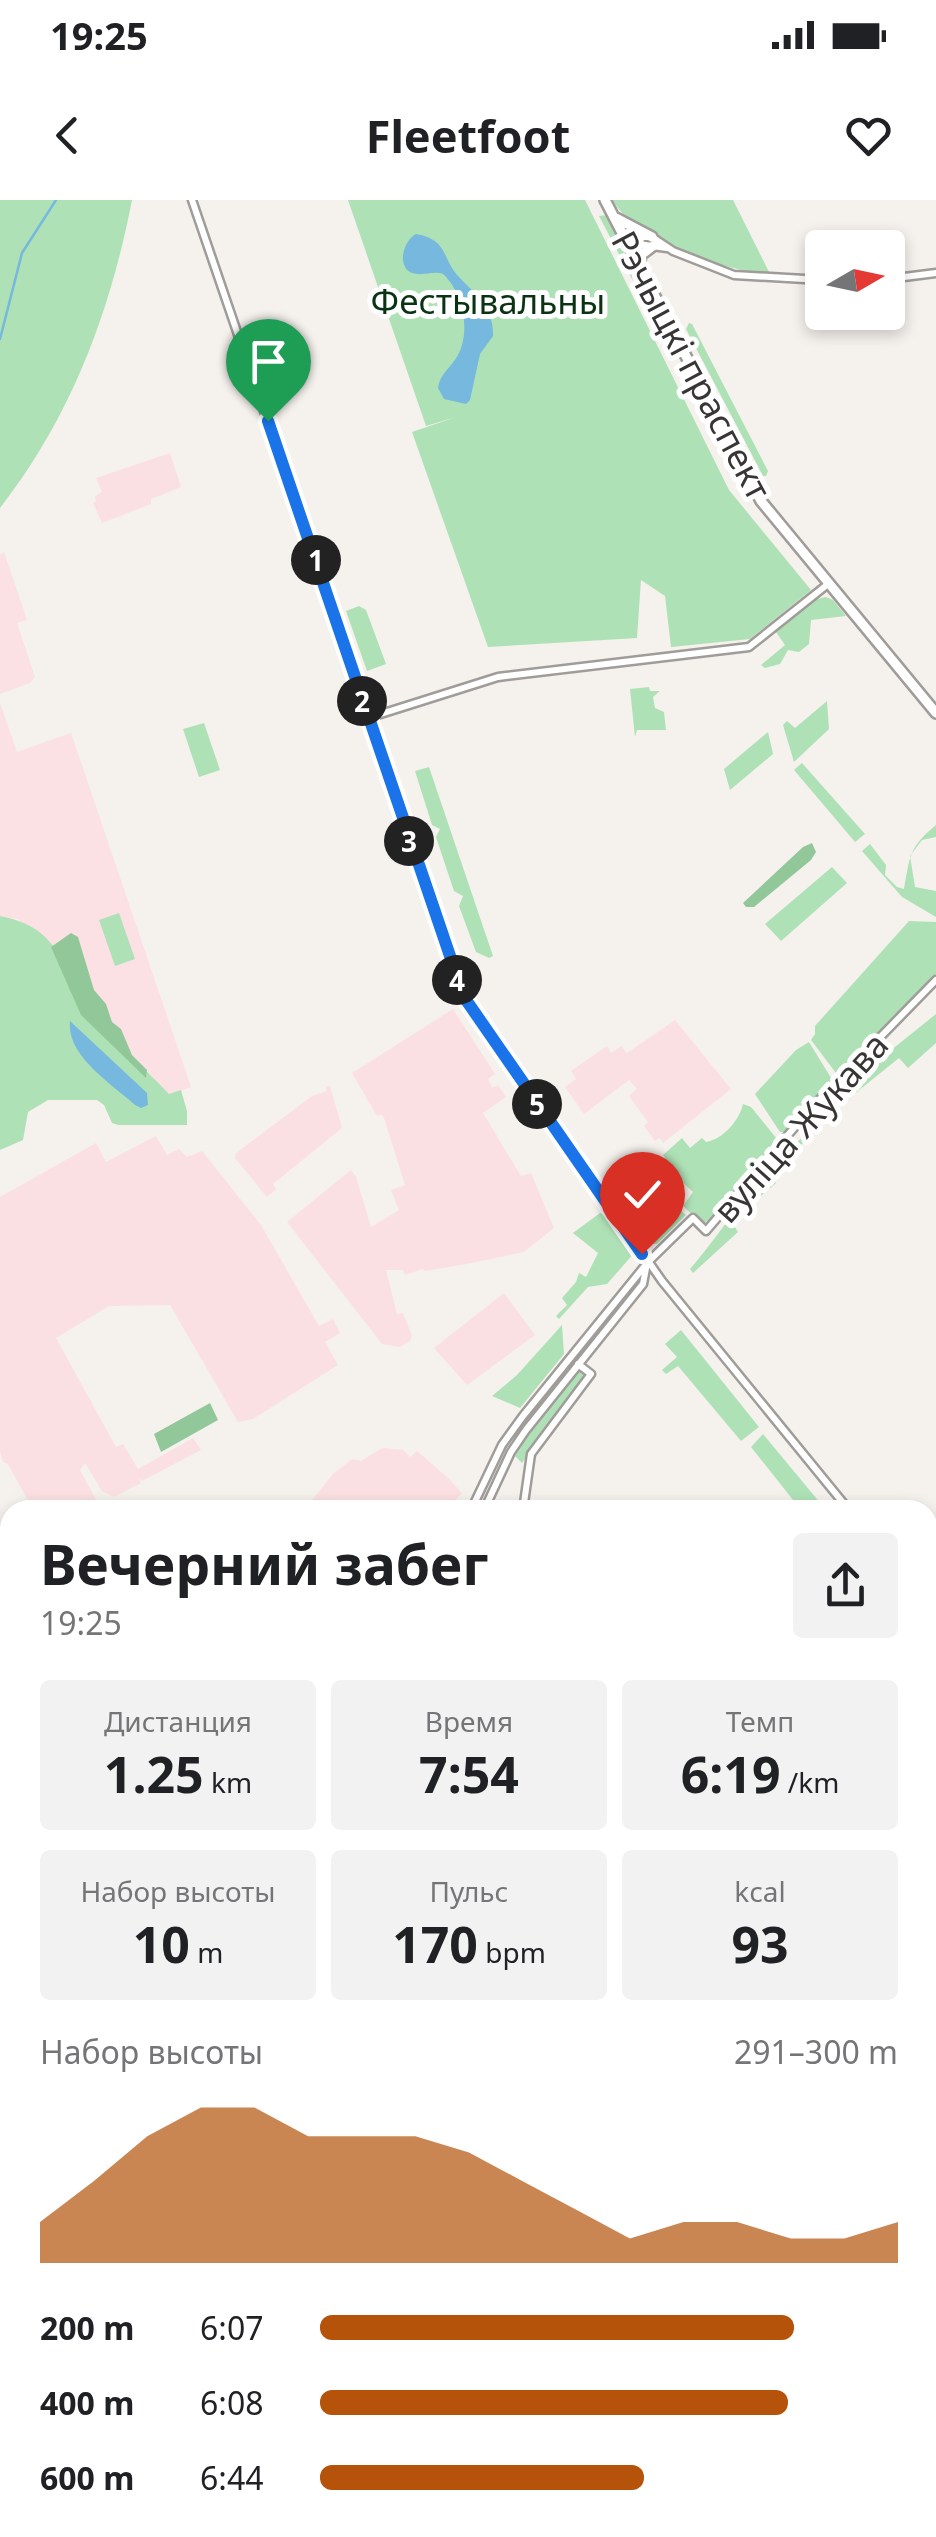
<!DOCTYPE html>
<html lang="ru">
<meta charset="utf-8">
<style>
body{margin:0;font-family:"Noto Sans",sans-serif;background:#f2f2f2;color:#202124;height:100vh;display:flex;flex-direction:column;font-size:38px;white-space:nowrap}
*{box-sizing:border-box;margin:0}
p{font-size:32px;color:#757577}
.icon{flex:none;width:55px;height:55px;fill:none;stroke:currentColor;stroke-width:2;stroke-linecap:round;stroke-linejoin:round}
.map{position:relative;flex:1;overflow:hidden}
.drawer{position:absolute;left:0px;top:1300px;width:938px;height:1038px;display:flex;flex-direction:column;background:#fff;border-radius:30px 30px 0 0;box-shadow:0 5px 15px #0003}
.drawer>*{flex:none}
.needle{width:65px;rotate:81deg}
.buttons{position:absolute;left:805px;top:30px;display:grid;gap:20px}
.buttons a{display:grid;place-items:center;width:100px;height:100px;border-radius:10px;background:#fff;box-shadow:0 5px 15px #0003;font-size:50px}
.pin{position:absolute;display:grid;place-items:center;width:85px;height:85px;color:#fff;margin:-102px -42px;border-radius:50% 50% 50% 0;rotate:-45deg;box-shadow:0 0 10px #0007}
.pin .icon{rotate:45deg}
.km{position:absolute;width:50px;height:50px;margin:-25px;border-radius:50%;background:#222;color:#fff;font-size:28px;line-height:50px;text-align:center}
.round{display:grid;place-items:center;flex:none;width:105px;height:105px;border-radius:10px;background:#f2f2f2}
.headline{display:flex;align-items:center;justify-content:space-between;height:170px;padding:0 40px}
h1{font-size:55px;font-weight:700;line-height:75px}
.stats{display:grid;grid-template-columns:repeat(3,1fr);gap:15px;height:170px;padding:10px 40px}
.stats div{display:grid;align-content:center;border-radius:10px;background:#f2f2f2;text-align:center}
.stats b{font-size:50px;font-weight:700}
.stats small{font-size:28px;font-weight:400}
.stats p{font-size:28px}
.chart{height:280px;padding:20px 40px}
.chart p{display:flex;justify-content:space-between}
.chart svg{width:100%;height:180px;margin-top:10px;fill:#b45309;opacity:.7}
ul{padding:0 40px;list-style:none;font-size:32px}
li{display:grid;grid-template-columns:160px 120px 1fr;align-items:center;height:75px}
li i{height:25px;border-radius:12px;background:#b45309}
.status{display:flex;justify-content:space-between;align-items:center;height:70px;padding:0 50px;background:#fff;direction:ltr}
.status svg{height:28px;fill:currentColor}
header{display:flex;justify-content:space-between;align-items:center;height:130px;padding:0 40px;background:#fff;font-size:45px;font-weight:700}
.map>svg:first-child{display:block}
</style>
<div class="status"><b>19:25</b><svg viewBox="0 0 49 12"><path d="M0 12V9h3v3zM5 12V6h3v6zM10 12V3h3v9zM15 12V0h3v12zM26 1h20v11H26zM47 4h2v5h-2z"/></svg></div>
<header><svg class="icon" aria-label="back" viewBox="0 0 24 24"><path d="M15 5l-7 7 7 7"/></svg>Fleetfoot<svg class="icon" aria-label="heart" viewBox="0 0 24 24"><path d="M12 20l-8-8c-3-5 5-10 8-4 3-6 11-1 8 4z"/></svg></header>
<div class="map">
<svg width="936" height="2337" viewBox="0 0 936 2337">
<rect width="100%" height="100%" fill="#f5f1ed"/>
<path fill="#fbe0e3" d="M 170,253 L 181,287 L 151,299 L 151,304 L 102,323 L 93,303 L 96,301 L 95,296 L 102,292 L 96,278 Z
M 453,809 L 495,874 L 488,879 L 492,888 L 498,885 L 506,897 L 483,913 L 521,976 L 531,973 L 554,1028 L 524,1052 L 467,1064 L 425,1071 L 423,1069 L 405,1075 L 403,1070 L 386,1070 L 397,1114 L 403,1113 L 412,1136 L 410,1141 L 400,1147 L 382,1144 L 287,1022 L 351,970 L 356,977 L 371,1027 L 399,1010 L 391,990 L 405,985 L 384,918 L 381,914 L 377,916 L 352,873 Z
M 675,820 L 731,889 L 663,943 L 660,938 L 655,941 L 644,926 L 648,922 L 629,896 L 637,889 L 629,880 L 584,914 L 565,887 L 576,879 L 571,871 L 607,846 L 611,853 L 621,846 L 627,853 Z
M 330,886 L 342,928 L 273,984 L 276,989 L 267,997 L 235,958 L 236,953 L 312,896 L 327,891 L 326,887 Z
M 156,936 L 167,955 L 179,949 L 187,957 L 202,951 L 261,1025 L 319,1126 L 333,1119 L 340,1133 L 325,1142 L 338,1165 L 253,1219 L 238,1222 L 170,1105 L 109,1106 L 56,1138 L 116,1247 L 123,1244 L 138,1269 L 193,1238 L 201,1250 L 142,1281 L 139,1278 L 141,1283 L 114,1297 L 102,1291 L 85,1263 L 80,1270 L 100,1307 L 33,1310 L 8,1264 L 3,1262 L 0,1251 L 0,997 L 96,943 L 106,962 Z
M 504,1093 L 535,1135 L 467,1185 L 434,1148 Z
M 382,1248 L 403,1250 L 410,1257 L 417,1251 L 448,1278 L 462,1293 L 451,1305 L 454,1310 L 304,1310 L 333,1274 L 352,1259 L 361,1261 Z"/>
<path fill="#fbe0e4" d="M 4,352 L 27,420 L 17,423 L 35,477 L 30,483 L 0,494 L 0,355 Z
M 0,503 L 17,552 L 71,533 L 191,887 L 169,895 L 92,811 L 18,719 L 0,716 Z"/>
<path fill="#afe1b6" d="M 0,0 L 132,0 C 110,113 71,217 0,308 Z
M 348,0 L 585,0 L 729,290 L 811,390 L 750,439 L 671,447 L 665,396 L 641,380 L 637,438 L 488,447 L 412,232 L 456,217 L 426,226 Z
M 612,0 L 733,0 L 770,74 C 725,72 636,39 612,0 Z
M 607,15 L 678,154 L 673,157 L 599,16 Z
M 689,123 L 692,124 L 768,271 L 766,276 L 763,276 L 686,129 Z
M 826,397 L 833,400 L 846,416 L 811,420 L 809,444 L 799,452 L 788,450 L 780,464 L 765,468 L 761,465 L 785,445 L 776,432 L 817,399 Z
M 359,406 L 366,410 L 386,464 L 367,471 L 346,411 Z
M 649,487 L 650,491 L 660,491 L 653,497 L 655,508 L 664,512 L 666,530 L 637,530 L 635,537 L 630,489 Z
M 827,501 L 829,529 L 794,562 L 783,525 L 787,521 L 795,528 Z
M 204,523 L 220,570 L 199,577 L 183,529 Z
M 768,532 L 773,554 L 730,590 L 724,569 Z
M 802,563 L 865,634 L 855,642 L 794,570 Z
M 429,567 L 493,756 L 489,758 L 476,752 L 459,706 L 463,696 L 454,691 L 436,637 L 440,629 L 432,625 L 415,571 Z
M 936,625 L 936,637 L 922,640 L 910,656 L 915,687 L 936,691 L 936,717 L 902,697 L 862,651 L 870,644 L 886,665 L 885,675 L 897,687 L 904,689 C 910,656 909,647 936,625 Z
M 832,667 L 847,683 L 781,741 L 765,724 Z
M 119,713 L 135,759 L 115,766 L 99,720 Z
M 0,716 C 64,728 60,771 93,813 C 116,842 144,868 169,894 L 181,890 L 187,911 L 187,925 L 118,925 L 112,923 L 104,905 L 97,900 L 48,900 L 28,912 L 23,940 L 0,950 Z
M 909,721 L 936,722 L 936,777 L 844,870 L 836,873 L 811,840 L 815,834 L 815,826 Z
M 936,814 L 936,843 L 908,868 L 899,858 L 853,895 L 848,890 L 875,863 Z
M 809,842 L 833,881 L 786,932 L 780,932 L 755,894 L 796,850 Z
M 743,904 L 751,907 L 777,939 L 777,945 L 714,1017 L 702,1024 L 683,1006 L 693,992 L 680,980 L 665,998 L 686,1015 L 657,1044 L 652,1044 L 612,987 L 620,985 L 631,990 C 643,982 647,982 658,991 L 671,978 L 672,968 L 663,955 L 682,938 L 690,948 L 702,938 L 706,942 C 724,939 740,919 743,904 Z
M 817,920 L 823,926 L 770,972 L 776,983 L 731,1021 L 738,1032 L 693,1073 L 690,1069 C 715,1040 737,1006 763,977 C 780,957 801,941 817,920 Z
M 600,1013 L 610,1015 L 635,1052 L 607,1084 L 588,1087 L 559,1119 L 556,1116 L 567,1105 L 562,1098 L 576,1082 L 579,1073 L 586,1077 L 598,1053 L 573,1033 Z
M 562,1125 L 564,1154 L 520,1208 L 492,1196 L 517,1175 Z
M 681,1130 L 759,1227 L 741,1241 L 678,1166 L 666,1174 L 662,1170 L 677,1157 L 665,1144 Z
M 578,1171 L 584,1171 L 585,1177 L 522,1263 L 515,1256 L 530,1232 Z
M 763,1234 L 826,1310 L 801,1310 L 751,1247 Z
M 0,1617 L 10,1628 L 10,1856 L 0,1854 Z
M 0,1939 L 10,1939 L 10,2328 L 64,2328 L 57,2337 L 0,2337 Z
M 95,2328 L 220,2328 L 229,2337 L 88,2337 Z
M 682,2328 L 849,2328 L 856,2337 L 644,2337 Z"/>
<path fill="#92c899" d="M 812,643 L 816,652 L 811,660 L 754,707 L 746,707 L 743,703 L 803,647 Z
M 71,733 L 78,737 L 94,790 L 106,804 L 112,822 L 121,829 L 132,855 L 147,870 L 146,878 L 81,815 L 51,747 Z
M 210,1203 L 218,1220 L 161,1252 L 154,1234 Z"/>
<path fill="#76b8de" d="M 416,34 C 449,40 441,58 459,77 C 476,95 494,108 493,136 L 480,154 L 470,200 L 466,204 L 444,199 L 438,188 C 440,173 451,168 458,155 C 471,131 463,92 443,74 C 433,71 427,75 417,74 C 395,72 402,41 416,34 Z
M 70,821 L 147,893 L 148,905 L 141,908 L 135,905 C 112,884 66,856 70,821 Z"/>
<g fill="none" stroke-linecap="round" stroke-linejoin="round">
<path stroke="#76b8de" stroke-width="2.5" d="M 0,139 L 22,53 L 56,0"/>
<defs>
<path id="tertiary" d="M 368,518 L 498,477 L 749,447 L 828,384
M 471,1310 L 502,1245 L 523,1216 L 648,1062 L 693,1018 L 706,1031 L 811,908 L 936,780
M 484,1310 L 511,1252 L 526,1230 L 643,1084 L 647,1063
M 523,1310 L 531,1254 L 591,1174 L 578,1164"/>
<path id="secondary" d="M 192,0 L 464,797 L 662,1081 L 849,1310
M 627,43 L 641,37 L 652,37 L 673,51 L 734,75 L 822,80
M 630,43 L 667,48
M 888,79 L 936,73
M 928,1399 L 936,1405
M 231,2328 L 238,2337
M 621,2337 L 649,2328"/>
<path id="primary" d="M 605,0 L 761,301 L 936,513
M 616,18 L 652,37
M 639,66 L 641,55 L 653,46
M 928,1421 L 936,1415
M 928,1463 L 936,1469
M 67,2337 L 73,2328
M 78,2337 L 85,2328"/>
</defs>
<use href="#tertiary" stroke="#a09c99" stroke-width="11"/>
<use href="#secondary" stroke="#a09c99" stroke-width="11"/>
<use href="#primary" stroke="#a09c99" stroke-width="14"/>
<use href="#tertiary" stroke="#fff" stroke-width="6"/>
<use href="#secondary" stroke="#fff" stroke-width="6"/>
<use href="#primary" stroke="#fff" stroke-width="9"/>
</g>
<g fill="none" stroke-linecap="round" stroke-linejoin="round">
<defs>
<path id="route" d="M 268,221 L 464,797 L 642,1054"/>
</defs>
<use href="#route" stroke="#fff" stroke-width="20"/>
<use href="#route" stroke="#1a73e8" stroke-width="12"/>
</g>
<g text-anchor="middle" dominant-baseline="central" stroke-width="10" stroke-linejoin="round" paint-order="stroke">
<g font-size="35" fill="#0a3314" stroke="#fff">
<text x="488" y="100">Фестывальны</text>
</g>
<g font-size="35" fill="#373635" stroke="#fff">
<text transform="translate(692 165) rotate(62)">Рэчыцкі праспект</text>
<text transform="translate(800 927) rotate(-48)">вуліца Жукава</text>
</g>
</g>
</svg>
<div class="buttons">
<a><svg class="needle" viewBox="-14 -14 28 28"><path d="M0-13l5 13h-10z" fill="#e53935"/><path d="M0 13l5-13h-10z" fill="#757577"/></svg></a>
</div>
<div class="pin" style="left:268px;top:221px;background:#1e9e55"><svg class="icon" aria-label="arrive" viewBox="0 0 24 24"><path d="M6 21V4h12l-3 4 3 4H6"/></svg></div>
<div class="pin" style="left:642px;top:1054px;background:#d93025"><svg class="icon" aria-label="check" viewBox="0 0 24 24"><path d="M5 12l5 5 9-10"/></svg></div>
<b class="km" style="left:316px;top:360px">1</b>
<b class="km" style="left:362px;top:501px">2</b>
<b class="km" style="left:409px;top:641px">3</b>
<b class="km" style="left:457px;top:780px">4</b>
<b class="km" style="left:537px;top:904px">5</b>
<section class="drawer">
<div class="headline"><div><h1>Вечерний забег</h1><p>19:25</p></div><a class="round"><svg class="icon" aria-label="share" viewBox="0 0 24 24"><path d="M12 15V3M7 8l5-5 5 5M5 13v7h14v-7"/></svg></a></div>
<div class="stats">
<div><p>Дистанция</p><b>1.25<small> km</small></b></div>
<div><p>Время</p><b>7:54</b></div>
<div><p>Темп</p><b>6:19<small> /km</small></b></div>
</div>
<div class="stats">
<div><p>Набор высоты</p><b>10<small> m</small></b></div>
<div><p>Пульс</p><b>170<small> bpm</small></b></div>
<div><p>kcal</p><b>93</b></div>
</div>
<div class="chart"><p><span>Набор высоты</span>291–300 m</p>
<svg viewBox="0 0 160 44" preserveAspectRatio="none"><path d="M0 44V34L10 24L20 13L30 6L40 6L50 13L60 13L70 13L80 17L90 24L100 31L110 38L120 34L130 34L140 38L150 38L160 34V44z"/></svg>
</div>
<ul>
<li><b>200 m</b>6:07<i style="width:82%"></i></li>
<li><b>400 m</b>6:08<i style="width:81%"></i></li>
<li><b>600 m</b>6:44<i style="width:56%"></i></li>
</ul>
</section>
</div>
